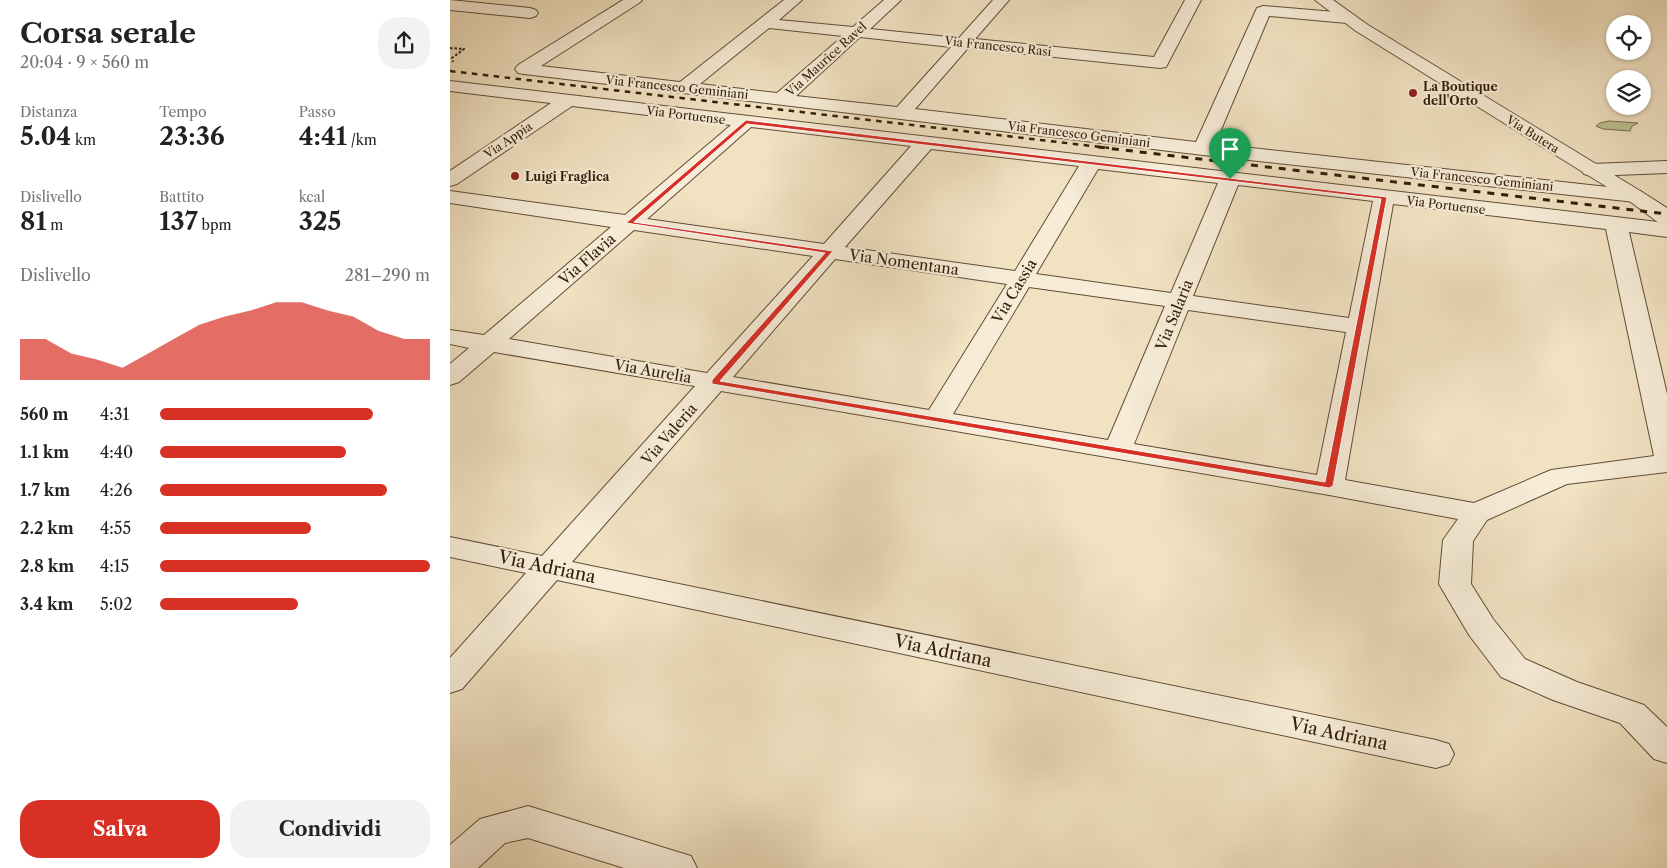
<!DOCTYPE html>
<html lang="it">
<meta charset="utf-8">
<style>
body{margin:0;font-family:"Libre Caslon Text",serif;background:#f2f2f2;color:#222;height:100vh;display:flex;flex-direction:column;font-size:19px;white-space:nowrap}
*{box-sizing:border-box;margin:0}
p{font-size:16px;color:#767676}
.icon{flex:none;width:28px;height:28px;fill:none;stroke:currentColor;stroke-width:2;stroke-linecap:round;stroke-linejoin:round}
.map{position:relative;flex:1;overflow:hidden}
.details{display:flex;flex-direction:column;background:#fff;width:450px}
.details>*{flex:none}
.buttons{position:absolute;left:1156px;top:15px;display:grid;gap:10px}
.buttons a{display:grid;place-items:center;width:45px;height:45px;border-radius:50%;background:#fff;box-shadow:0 1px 4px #0004;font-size:25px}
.pin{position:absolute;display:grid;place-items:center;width:42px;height:42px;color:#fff;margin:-51px -21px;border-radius:50% 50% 50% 0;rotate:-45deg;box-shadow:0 0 5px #0007}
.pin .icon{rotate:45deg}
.round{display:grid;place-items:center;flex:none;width:52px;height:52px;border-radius:20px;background:#f2f2f2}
.head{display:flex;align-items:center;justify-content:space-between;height:85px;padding:0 20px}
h1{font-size:28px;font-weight:700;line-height:38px}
.stats{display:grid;grid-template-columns:repeat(3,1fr);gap:8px;height:85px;padding:5px 20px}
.stats div{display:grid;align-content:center}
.stats b{font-size:25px;font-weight:700}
.stats small{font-size:14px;font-weight:400}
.stats p{font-size:14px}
.chart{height:140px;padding:10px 20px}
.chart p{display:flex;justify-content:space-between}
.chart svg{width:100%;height:90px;margin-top:5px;fill:#d93025;opacity:.7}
.button{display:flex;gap:10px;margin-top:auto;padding:10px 20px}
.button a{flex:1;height:58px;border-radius:20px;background:#d93025;color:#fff;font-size:20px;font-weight:700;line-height:58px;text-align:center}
.button a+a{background:#f2f2f2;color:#222}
ul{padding:0 20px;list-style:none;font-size:16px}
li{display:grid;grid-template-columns:80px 60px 1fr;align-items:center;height:38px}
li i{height:12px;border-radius:6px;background:#d93025}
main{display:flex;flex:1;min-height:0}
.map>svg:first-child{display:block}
</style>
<main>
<section class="details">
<div class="head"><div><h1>Corsa serale</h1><p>20:04 · 9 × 560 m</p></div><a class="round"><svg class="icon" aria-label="share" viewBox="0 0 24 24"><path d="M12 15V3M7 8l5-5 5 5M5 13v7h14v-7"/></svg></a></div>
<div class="stats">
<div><p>Distanza</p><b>5.04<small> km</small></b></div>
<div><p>Tempo</p><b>23:36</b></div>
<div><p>Passo</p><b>4:41<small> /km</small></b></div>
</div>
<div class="stats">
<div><p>Dislivello</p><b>81<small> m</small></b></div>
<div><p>Battito</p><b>137<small> bpm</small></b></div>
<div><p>kcal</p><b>325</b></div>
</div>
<div class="chart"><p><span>Dislivello</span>281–290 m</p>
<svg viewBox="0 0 160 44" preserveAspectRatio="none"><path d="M0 44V24L10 24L20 31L30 34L40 38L50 31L60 24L70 17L80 13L90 10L100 6L110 6L120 10L130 13L140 20L150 24L160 24V44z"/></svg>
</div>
<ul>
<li><b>560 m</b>4:31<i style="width:79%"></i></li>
<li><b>1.1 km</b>4:40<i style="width:69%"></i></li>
<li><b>1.7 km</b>4:26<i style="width:84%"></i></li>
<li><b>2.2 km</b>4:55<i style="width:56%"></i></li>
<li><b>2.8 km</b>4:15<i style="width:100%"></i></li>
<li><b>3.4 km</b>5:02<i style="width:51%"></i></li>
</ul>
<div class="button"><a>Salva</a><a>Condividi</a></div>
</section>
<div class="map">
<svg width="1217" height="868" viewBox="0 0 1217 868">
<rect width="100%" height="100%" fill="#f1e2c2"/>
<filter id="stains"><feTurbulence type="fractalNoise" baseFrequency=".004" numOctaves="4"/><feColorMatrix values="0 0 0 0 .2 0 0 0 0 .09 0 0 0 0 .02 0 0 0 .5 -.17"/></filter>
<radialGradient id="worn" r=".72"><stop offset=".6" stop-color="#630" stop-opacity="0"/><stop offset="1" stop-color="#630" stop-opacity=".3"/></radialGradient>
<path fill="#bcc392" stroke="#78704e" d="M 1159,121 L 1188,123 L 1182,126 L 1180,131 L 1153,129 L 1146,126 L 1150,123 Z"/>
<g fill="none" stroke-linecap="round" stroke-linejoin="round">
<defs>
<path id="minor" d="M 0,0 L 80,8 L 86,10 L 88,13 L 86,16 L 80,18 L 0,10 Z
M 173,0 L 192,0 L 189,3 L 91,66 L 230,82 L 334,0 L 352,0 L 329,20 L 403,27 L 434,0 L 451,0 L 420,29 L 509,38 L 543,0 L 559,0 L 525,39 L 704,57 L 735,0 L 751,0 L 716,67 L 710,68 L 518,48 L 465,109 L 746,142 L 807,8 L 813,6 L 897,13 L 903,15 L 905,18 L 903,21 L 897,23 L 819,16 L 765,144 L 1185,190 L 1192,192 L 1195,196 L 1192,200 L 1185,202 L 753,155 L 74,74 L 68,73 L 65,69 L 68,65 ZM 319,28 L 393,36 L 327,93 L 250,84 ZM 410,37 L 501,47 L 447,107 L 346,96 Z
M 0,81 L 1217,223 L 1217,237 L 1179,232 L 1217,394 L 1217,472 L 1117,484 L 1037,520 L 1023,541 L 1021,584 L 1043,619 L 1075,659 L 1127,682 L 1194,705 L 1217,727 L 1217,763 L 1204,759 L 1170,723 L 1103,700 L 1051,677 L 1019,635 L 989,584 L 993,540 L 1008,519 L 879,495 L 271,391 L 122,562 L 986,740 L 999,744 L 1004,754 L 999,764 L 986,768 L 107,580 L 12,689 L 0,693 L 0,658 L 76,573 L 0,557 L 0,537 L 92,556 L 245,386 L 44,352 L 9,382 L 0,385 L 0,364 L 19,348 L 0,344 L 0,330 L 34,335 L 161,227 L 0,203 L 0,191 L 175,215 L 281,125 L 122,106 L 7,184 L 0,186 L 0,171 L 101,103 L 0,91 ZM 301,127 L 461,146 L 374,244 L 197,219 ZM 481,149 L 629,166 L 565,271 L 395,247 ZM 648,169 L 768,183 L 721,293 L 586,274 ZM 788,185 L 923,201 L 899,318 L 743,296 ZM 943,204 L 1156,229 L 1204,456 L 1101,470 L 1024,503 L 895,480 ZM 184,230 L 363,256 L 257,373 L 59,339 ZM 385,259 L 557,284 L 479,410 L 283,377 ZM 579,287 L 715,306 L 658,440 L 503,414 ZM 738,310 L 896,332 L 867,475 L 684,444 Z
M 1217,161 L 1217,173 L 1141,176 L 1134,174 L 1131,170 L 1134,166 L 1141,164 Z
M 78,806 L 241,856 L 247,868 L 174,868 L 78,838 L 55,843 L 28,868 L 0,868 L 0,845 L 30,819 Z"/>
<path id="tertiary" d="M 865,0 L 883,0 L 918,25 L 1192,192 L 1217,208 L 1217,224 L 1209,223 L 1178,200 L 906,31 Z"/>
</defs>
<use href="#minor" stroke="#624e38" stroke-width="2"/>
<use href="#tertiary" stroke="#624e38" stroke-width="2"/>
<path stroke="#331d0a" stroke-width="2" stroke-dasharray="2.5 2" stroke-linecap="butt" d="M 0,48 L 14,49 L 2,58 L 3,62"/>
<use href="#minor" fill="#f6ecd7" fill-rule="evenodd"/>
<use href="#tertiary" fill="#f6ecd7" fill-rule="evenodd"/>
<path stroke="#331d0a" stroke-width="2.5" stroke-dasharray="5.5 5.5" stroke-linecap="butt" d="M 0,71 L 659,148"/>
<path stroke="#331d0a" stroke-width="3" stroke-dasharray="7 7" stroke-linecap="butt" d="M 648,147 L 1217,214"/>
</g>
<path fill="#d93025" stroke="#fff" fill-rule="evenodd" d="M 296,120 L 937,197 L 883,486 L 879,488 L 262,384 L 262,380 L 375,253 L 176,223 ZM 297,124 L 931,199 L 875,482 L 270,381 L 383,251 L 184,222 Z"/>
<g fill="#8f2418" stroke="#f6ecd7" stroke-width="2">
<circle cx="963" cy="93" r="5"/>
<circle cx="65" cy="176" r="5"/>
</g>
<g text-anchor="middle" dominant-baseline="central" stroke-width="4.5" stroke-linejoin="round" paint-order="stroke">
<g font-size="12" fill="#331d0a" stroke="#f6ecd7">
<text transform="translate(548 46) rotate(6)">Via Francesco Rasi</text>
<text transform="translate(376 59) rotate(-42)">Via Maurice Ravel</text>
<text transform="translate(227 87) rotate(6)">Via Francesco Geminiani</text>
<text transform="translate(236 115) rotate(7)">Via Portuense</text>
<text transform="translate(629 134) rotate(7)">Via Francesco Geminiani</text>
<text transform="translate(1083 134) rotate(32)">Via Butera</text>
<text transform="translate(58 140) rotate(-34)">Via Appia</text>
<text transform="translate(1032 179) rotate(6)">Via Francesco Geminiani</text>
<text transform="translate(996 205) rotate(7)">Via Portuense</text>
</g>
<g font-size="12" font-weight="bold" fill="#331d0a" stroke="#f6ecd7" text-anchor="start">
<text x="973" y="86">La Boutique<tspan x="973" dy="14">dell'Orto</tspan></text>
<text x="75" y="176">Luigi Fraglica</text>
</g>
<g font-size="15" fill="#331d0a" stroke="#f6ecd7">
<text transform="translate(137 259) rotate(-41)">Via Flavia</text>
<text transform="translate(454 262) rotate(8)">Via Nomentana</text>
<text transform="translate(564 291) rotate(-59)">Via Cassia</text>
<text transform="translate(724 315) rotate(-68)">Via Salaria</text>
<text transform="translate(203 371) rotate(10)">Via Aurelia</text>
<text transform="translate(219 434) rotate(-49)">Via Valeria</text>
</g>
<g font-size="18" fill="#331d0a" stroke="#f6ecd7">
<text transform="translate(97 567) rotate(12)">Via Adriana</text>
<text transform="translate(493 651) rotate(12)">Via Adriana</text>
<text transform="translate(889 734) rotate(12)">Via Adriana</text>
</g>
</g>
<rect width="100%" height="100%" filter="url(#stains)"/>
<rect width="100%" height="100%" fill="url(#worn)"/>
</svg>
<div class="buttons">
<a><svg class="icon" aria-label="locate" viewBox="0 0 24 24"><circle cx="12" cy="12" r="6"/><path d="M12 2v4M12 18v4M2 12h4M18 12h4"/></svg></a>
<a><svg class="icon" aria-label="layers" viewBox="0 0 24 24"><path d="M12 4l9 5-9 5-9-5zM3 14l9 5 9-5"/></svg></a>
</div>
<div class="pin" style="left:780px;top:179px;background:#1e9e55"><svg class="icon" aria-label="arrive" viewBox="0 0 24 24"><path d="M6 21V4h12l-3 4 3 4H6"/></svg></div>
</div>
</main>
